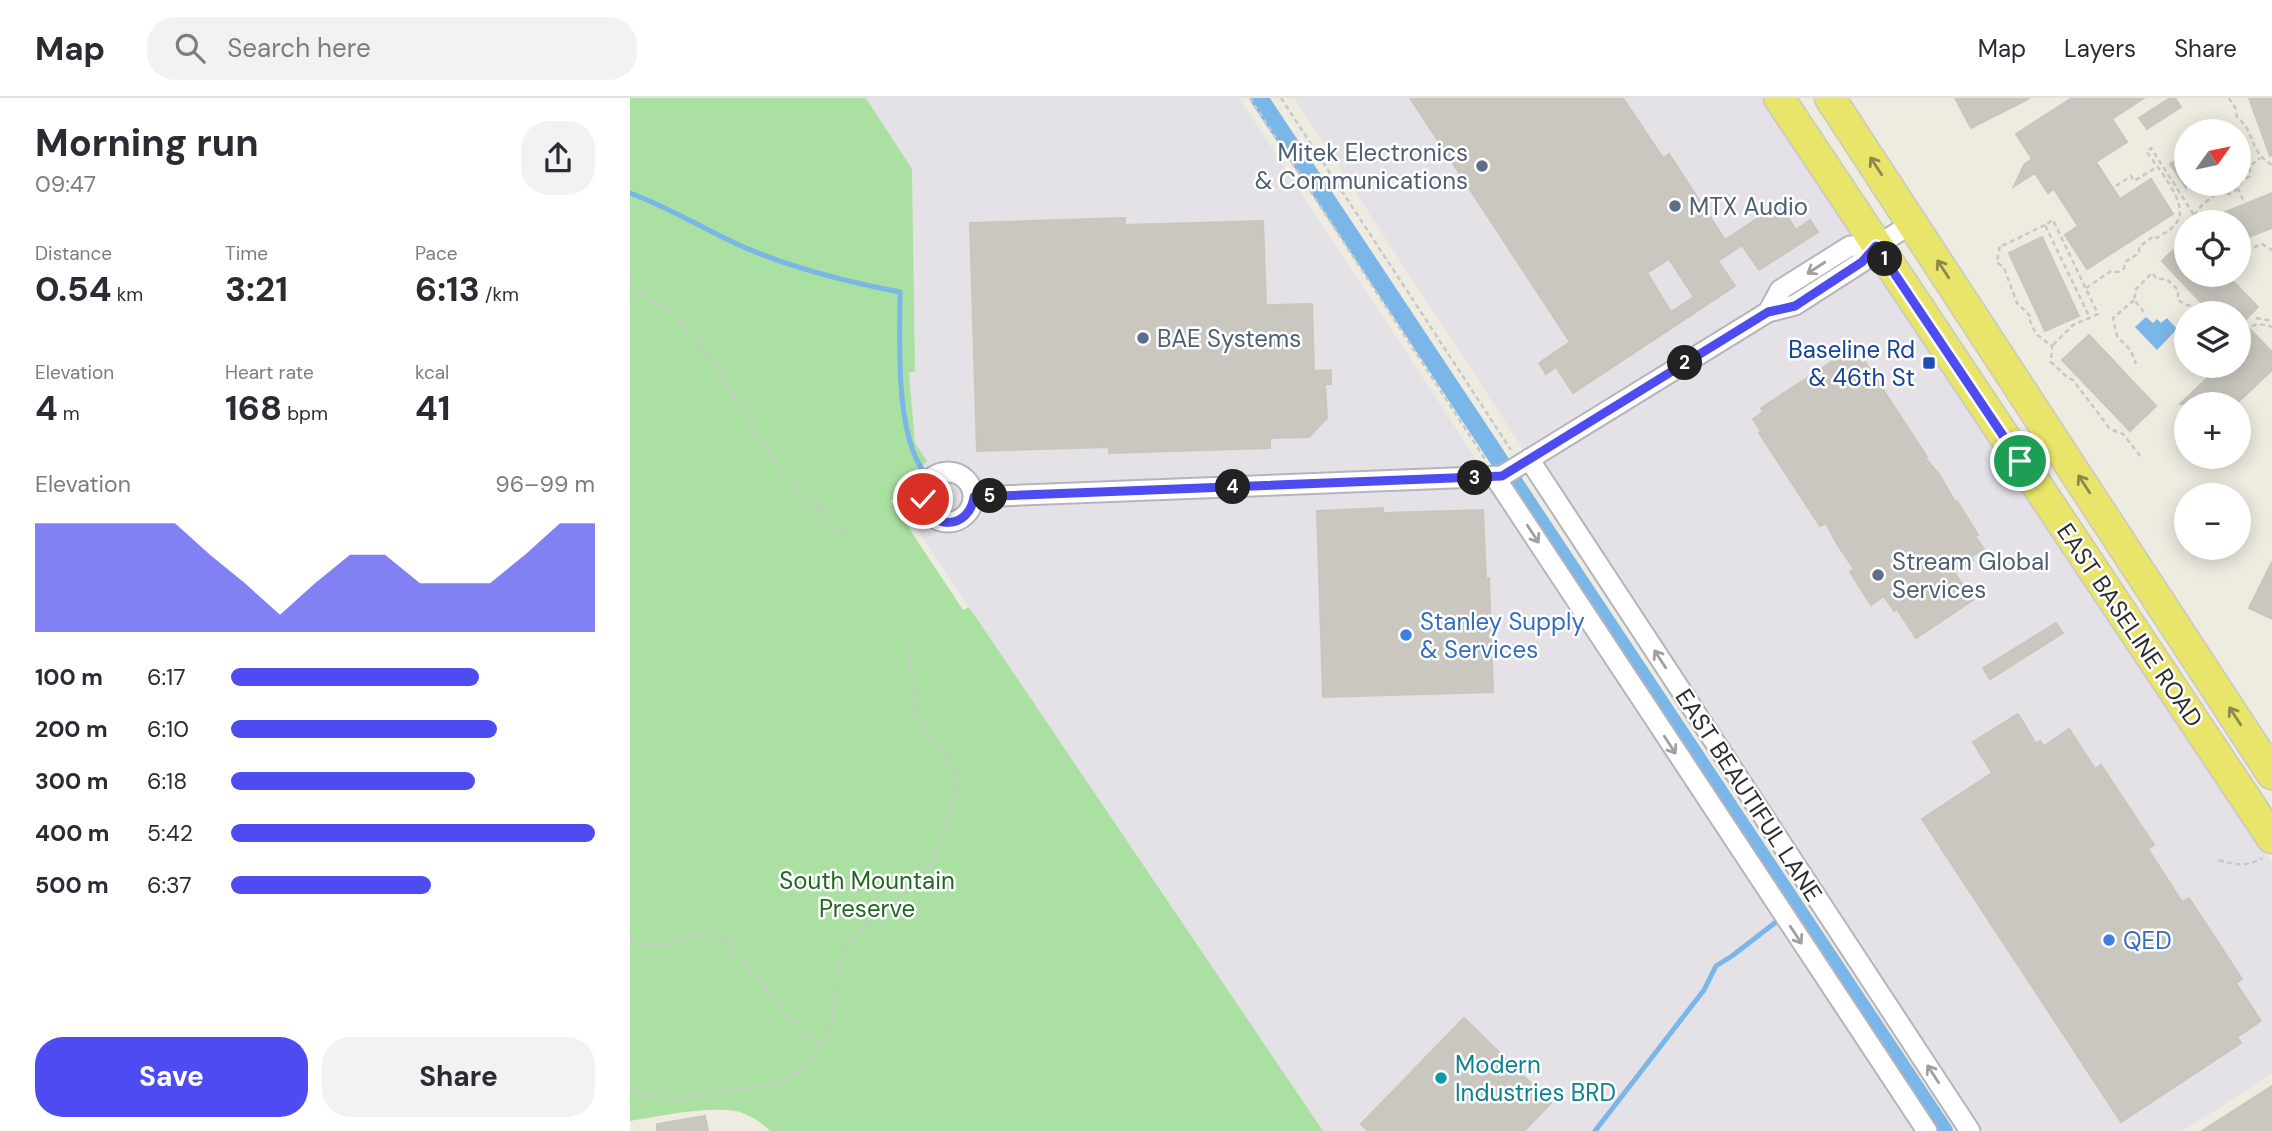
<!DOCTYPE html>
<meta charset="utf-8">
<style>
body{margin:0;font-family:"DM Sans",sans-serif;background:#f2f2f3;color:#2b2b33;height:100vh;display:flex;flex-direction:column;font-size:26px;white-space:nowrap}
*{box-sizing:border-box;margin:0}
p{font-size:23px;color:#7c7c81}
.icon{flex:none;width:38px;height:38px;fill:none;stroke:currentColor;stroke-width:2;stroke-linecap:round;stroke-linejoin:round}
.map{position:relative;flex:1;overflow:hidden}
.sheet{display:flex;flex-direction:column;background:#fff;width:630px}
.sheet>*{flex:none}
.needle{width:46px;rotate:57deg}
.tools{position:absolute;left:1544px;top:21px;display:grid;gap:14px}
.tools a{display:grid;place-items:center;width:77px;height:77px;border-radius:50%;background:#fff;box-shadow:0 4px 18px #0003;font-size:35px}
.pin{position:absolute;display:grid;place-items:center;width:60px;height:60px;color:#fff;margin:-30px;border:4px solid #fff;border-radius:50%;box-shadow:0 2px 7px #0007}
.km{position:absolute;width:35px;height:35px;margin:-18px;border-radius:50%;background:#222;color:#fff;font-size:19px;line-height:35px;text-align:center}
.round{display:grid;place-items:center;flex:none;width:74px;height:74px;border-radius:28px;background:#f2f2f3}
.head{display:flex;align-items:center;justify-content:space-between;height:119px;padding:0 35px}
h1{font-size:38px;font-weight:700;line-height:52px}
.stats{display:grid;grid-template-columns:repeat(3,1fr);gap:10px;height:119px;padding:7px 35px}
.stats div{display:grid;align-content:center}
.stats b{font-size:35px;font-weight:700}
.stats small{font-size:19px;font-weight:400}
.stats p{font-size:19px}
.chart{height:196px;padding:14px 35px}
.chart p{display:flex;justify-content:space-between}
.chart svg{width:100%;height:126px;margin-top:7px;fill:#4e4cf0;opacity:.7}
.action{display:flex;gap:14px;margin-top:auto;padding:14px 35px}
.action a{flex:1;height:80px;border-radius:28px;background:#4e4cf0;color:#fff;font-size:28px;font-weight:700;line-height:80px;text-align:center}
.action a+a{background:#f2f2f3;color:#2b2b33}
ul{padding:0 35px;list-style:none;font-size:23px}
li{display:grid;grid-template-columns:112px 84px 1fr;align-items:center;height:52px}
li i{height:18px;border-radius:9px;background:#4e4cf0}
header{display:flex;align-items:center;gap:42px;box-sizing:border-box;height:98px;padding:0 35px;background:#fff;border-bottom:2px solid #e1e1e2}
header strong{font-size:33px}
nav{display:flex;gap:38px;margin-inline-start:auto;font-size:24px}
.search{width:490px;height:63px;background:#f2f2f3;display:flex;align-items:center;gap:18px;box-sizing:border-box;padding:0 24px;border-radius:28px;color:#7c7c81;font-size:26px}
main{display:flex;flex:1;min-height:0}
.map>svg:first-child{display:block}
</style>
<header>
<strong>Map</strong>
<div class="search"><svg class="icon" aria-label="search" viewBox="0 0 24 24"><circle cx="10" cy="10" r="6"/><path d="M15 15l6 6"/></svg>Search here</div>
<nav><a>Map</a><a>Layers</a><a>Share</a></nav>
</header>
<main>
<section class="sheet">
<div class="head"><div><h1>Morning run</h1><p>09:47</p></div><a class="round"><svg class="icon" aria-label="share" viewBox="0 0 24 24"><path d="M12 15V3M7 8l5-5 5 5M5 13v7h14v-7"/></svg></a></div>
<div class="stats">
<div><p>Distance</p><b>0.54<small> km</small></b></div>
<div><p>Time</p><b>3:21</b></div>
<div><p>Pace</p><b>6:13<small> /km</small></b></div>
</div>
<div class="stats">
<div><p>Elevation</p><b>4<small> m</small></b></div>
<div><p>Heart rate</p><b>168<small> bpm</small></b></div>
<div><p>kcal</p><b>41</b></div>
</div>
<div class="chart"><p><span>Elevation</span>96–99 m</p>
<svg viewBox="0 0 160 44" preserveAspectRatio="none"><path d="M0 44V6L10 6L20 6L30 6L40 6L50 17L60 27L70 38L80 27L90 17L100 17L110 27L120 27L130 27L140 17L150 6L160 6V44z"/></svg>
</div>
<ul>
<li><b>100 m</b>6:17<i style="width:68%"></i></li>
<li><b>200 m</b>6:10<i style="width:73%"></i></li>
<li><b>300 m</b>6:18<i style="width:67%"></i></li>
<li><b>400 m</b>5:42<i style="width:100%"></i></li>
<li><b>500 m</b>6:37<i style="width:55%"></i></li>
</ul>
<div class="action"><a>Save</a><a>Share</a></div>
</section>
<div class="map">
<svg width="1642" height="1033" viewBox="0 0 1642 1033">
<rect width="100%" height="100%" fill="#eeebe1"/>
<path fill="#e4e1e7" d="M 236,0 L 609,0 L 1287,1033 L 693,1033 L 265,399 L 297,363 L 285,345 L 279,274 L 285,273 L 282,71 Z
M 664,0 L 1134,0 L 1642,765 L 1642,976 L 1552,1033 L 1354,1033 L 1122,702 Z"/>
<path fill="#aae0a1" d="M 0,0 L 236,0 L 282,71 L 285,273 L 279,275 L 285,345 L 297,363 L 261,403 L 333,512 L 339,509 L 693,1033 L 140,1033 C 132,1024 118,1016 106,1013 C 81,1008 26,1018 0,1023 Z"/>
<path fill="#7bb6e8" d="M 1516,219 L 1523,225 L 1527,221 L 1531,225 L 1537,220 L 1547,231 L 1527,252 L 1505,229 Z"/>
<g fill="none" stroke-linecap="round" stroke-linejoin="round">
<path stroke="#7bb6e8" stroke-width="5" d="M 0,95 C 41,110 77,133 116,150 C 165,171 218,184 270,194 C 270,243 265,330 292,371
M 965,1033 L 1074,892 L 1086,868 L 1102,858 L 1146,824"/>
<path stroke="#7bb6e8" stroke-width="18" d="M 629,0 L 1314,1033"/>
</g>
<path fill="#cac7c0" stroke="#c9c7ba" stroke-width="2" fill-rule="evenodd" d="M 780,0 L 993,0 L 1033,60 L 1039,56 L 1095,142 L 1149,106 L 1166,132 L 1180,122 L 1188,134 L 1129,172 L 1112,147 L 1088,163 L 1105,188 L 943,295 L 926,269 L 916,276 L 909,265 L 940,244 ZM 1039,161 L 1064,199 L 1041,214 L 1017,175 Z
M 1325,0 L 1400,0 L 1341,30 Z
M 1442,0 L 1514,0 L 1482,21 L 1497,44 L 1466,64 L 1490,101 L 1521,81 L 1543,116 L 1457,171 L 1435,137 L 1448,128 L 1424,91 L 1418,95 L 1405,75 L 1384,88 L 1394,67 L 1402,61 L 1386,36 Z
M 1540,0 L 1545,0 L 1551,9 L 1517,31 L 1509,20 Z
M 1619,0 L 1642,0 L 1642,57 L 1640,58 Z
M 1556,56 L 1556,90 L 1540,66 Z
M 1642,95 L 1642,130 L 1608,143 L 1608,124 L 1571,124 Z
M 495,120 L 495,127 L 633,123 L 636,207 L 682,206 L 684,273 L 701,272 L 701,286 L 695,286 L 697,320 L 679,339 L 640,340 L 640,350 L 479,355 L 479,349 L 347,353 L 340,125 Z
M 1412,139 L 1449,218 L 1415,233 L 1379,155 Z
M 1556,140 L 1556,177 L 1597,177 L 1628,209 L 1613,224 L 1642,254 L 1642,272 L 1606,306 L 1550,306 L 1590,268 L 1608,268 L 1608,215 L 1581,215 L 1532,163 Z
M 1459,237 L 1526,308 L 1500,333 L 1432,262 Z
M 1224,255 L 1232,266 L 1235,264 L 1297,359 L 1295,360 L 1309,376 L 1325,404 L 1327,403 L 1348,437 L 1345,438 L 1354,451 L 1341,459 L 1343,462 L 1324,474 L 1343,502 L 1286,540 L 1267,511 L 1264,513 L 1254,498 L 1241,507 L 1220,474 L 1224,471 L 1207,446 L 1196,425 L 1190,428 L 1129,335 L 1131,333 L 1123,321 L 1133,314 L 1131,310 L 1209,259 L 1212,263 Z
M 753,410 L 753,415 L 853,412 L 856,481 L 859,480 L 863,594 L 693,599 L 687,413 Z
M 1642,464 L 1642,521 L 1619,510 Z
M 1426,525 L 1433,535 L 1360,581 L 1353,570 Z
M 1388,616 L 1406,646 L 1410,643 L 1414,648 L 1439,631 L 1465,671 L 1471,667 L 1524,747 L 1518,751 L 1552,804 L 1559,800 L 1612,881 L 1606,885 L 1631,923 L 1607,939 L 1611,945 L 1491,1024 L 1292,721 L 1362,675 L 1343,644 Z
M 834,920 L 921,1005 L 894,1033 L 738,1033 L 731,1026 Z
M 1642,988 L 1642,1033 L 1572,1033 Z
M 75,1018 L 78,1033 L 27,1033 L 27,1026 Z"/>
<g fill="none" stroke-linecap="round" stroke-linejoin="round">
<defs>
<path id="minor" d="M 1138,214 L 1150,192 L 1220,148 L 1246,148
M 899,361 L 1340,1033
M293 399a25 25 0 1 1 50 0a25 25 0 1 1-50 0Z
M 865,379 L 1297,1033
M 344,399 L 872,378 L 1138,214 L 1165,207 L 1232,164 L 1246,148 L 1283,125"/>
<path id="primary" d="M 1149,0 L 1642,740
M 1200,0 L 1642,676"/>
</defs>
<use href="#minor" stroke="#b4b4bf" stroke-width="23"/>
<use href="#primary" stroke="#c8c8c8" stroke-width="33"/>
<path stroke="#c8c8c8" stroke-width="2.5" stroke-dasharray="5 3.5" stroke-linecap="butt" d="M 620,0 L 855,361
M 651,0 L 881,352
M 1599,0 L 1606,11 L 1607,19 C 1626,34 1618,53 1642,67
M 1486,88 L 1501,78 L 1504,83 L 1527,69
M 1613,102 L 1608,91 L 1612,83 L 1620,78 L 1620,68 L 1630,60
M 1569,124 L 1564,117 L 1573,106 L 1590,93 L 1600,96 L 1608,91
M 1415,127 L 1374,147 L 1370,147 L 1367,164 L 1374,170 L 1387,205 L 1401,219 L 1400,223 L 1406,236 L 1422,248 L 1421,264 L 1437,279 L 1443,282 L 1480,331 L 1493,336 L 1511,359
M 1608,156 L 1632,146 L 1642,152
M 0,187 L 47,220 L 72,249 L 144,361 L 170,392 L 220,440
M 1456,190 L 1481,173 L 1488,174 L 1494,170 L 1495,164 L 1509,155 L 1509,149 L 1524,138 L 1527,140 C 1535,135 1544,130 1548,122 C 1558,105 1527,69 1517,54 L 1521,50 L 1564,117
M 1504,202 L 1483,220 L 1487,238 L 1501,253 L 1506,266
M 1514,214 L 1504,202 L 1506,191 L 1522,175 L 1527,181 L 1537,181 L 1548,192 L 1548,202 L 1556,207 L 1565,208 L 1572,215
M 1626,220 L 1642,223
M 1608,238 C 1619,228 1627,223 1642,229
M 1423,247 L 1443,227 L 1468,216 L 1423,122 L 1415,127 L 1460,220
M 1568,274 L 1574,268
M 1589,762 C 1605,767 1617,769 1632,760
M 0,842 C 22,855 53,841 74,832 L 97,843 L 137,891 L 160,922 L 191,948
M 0,992 L 13,997 L 44,1001 L 143,986 L 167,977 L 192,949 L 201,928 L 208,879 L 216,852 L 236,825 L 282,790 L 303,762 L 324,706 L 326,676 L 287,615 L 279,560 L 279,540"/>
<use href="#minor" stroke="#fff" stroke-width="19"/>
<use href="#primary" stroke="#e9e56a" stroke-width="30"/>
</g>
<defs><path id="oneway-shaft" d="M-6 0H5M1.5-3L5.5 0L1.5 3" fill="none" stroke-width="1.6" stroke-linecap="round" stroke-linejoin="round" transform="scale(1.75)"/></defs>
<g stroke="#8b894c">
<use href="#oneway-shaft" transform="translate(1246 68) rotate(-123)"/>
<use href="#oneway-shaft" transform="translate(1313 171) rotate(-123)"/>
<use href="#oneway-shaft" transform="translate(1454 386) rotate(-123)"/>
<use href="#oneway-shaft" transform="translate(1605 618) rotate(-123)"/>
</g>
<g stroke="#a0a0a0">
<use href="#oneway-shaft" transform="translate(1186 170) rotate(147)"/>
<use href="#oneway-shaft" transform="translate(903 436) rotate(57)"/>
<use href="#oneway-shaft" transform="translate(1030 561) rotate(-123)"/>
<use href="#oneway-shaft" transform="translate(1040 647) rotate(57)"/>
<use href="#oneway-shaft" transform="translate(1166 837) rotate(57)"/>
<use href="#oneway-shaft" transform="translate(1303 976) rotate(-123)"/>
</g>
<g fill="none" stroke-linecap="round" stroke-linejoin="round">
<defs>
<path id="route" d="M 293,401 C 299,433 339,432 344,399 L 872,378 L 1138,214 L 1165,208 L 1232,164 L 1246,148 L 1390,363"/>
</defs>
<use href="#route" stroke="#fff" stroke-width="14"/>
<use href="#route" stroke="#4e4cf0" stroke-width="9"/>
</g>
<g fill="#5c6f8a" stroke="#fff" stroke-width="2.5">
<circle cx="852" cy="68" r="7"/>
<circle cx="1045" cy="108" r="7"/>
<circle cx="513" cy="240" r="7"/>
<circle cx="1248" cy="477" r="7"/>
</g>
<rect fill="#1a4fb4" stroke="#fff" stroke-width="2.5" x="1292" y="258" width="14" height="14" rx="3.5"/>
<g fill="#3f7fe0" stroke="#fff" stroke-width="2.5">
<circle cx="776" cy="537" r="7"/>
<circle cx="1479" cy="842" r="7"/>
</g>
<circle fill="#0f9aa8" stroke="#fff" stroke-width="2.5" cx="811" cy="980" r="7"/>
<g text-anchor="middle" dominant-baseline="central" stroke-width="5" stroke-linejoin="round" paint-order="stroke">
<g font-size="24" fill="#4e5e75" stroke="#fff" text-anchor="start">
<text x="838" y="54" text-anchor="end">Mitek Electronics<tspan x="838" dy="28">&amp; Communications</tspan></text>
<text x="1059" y="108">MTX Audio</text>
<text x="527" y="240">BAE Systems</text>
<text x="1262" y="463">Stream Global<tspan x="1262" dy="28">Services</tspan></text>
</g>
<g font-size="24" fill="#164399" stroke="#fff" text-anchor="end">
<text x="1285" y="251">Baseline Rd<tspan x="1285" dy="28">&amp; 46th St</tspan></text>
</g>
<g font-size="24" fill="#366cbe" stroke="#fff" text-anchor="start">
<text x="790" y="523">Stanley Supply<tspan x="790" dy="28">&amp; Services</tspan></text>
<text x="1493" y="842">QED</text>
</g>
<g font-size="24" fill="#2d2d2d" stroke="#fff">
<text transform="translate(1500 527) rotate(56)">EAST BASELINE ROAD</text>
<text transform="translate(1119 697) rotate(57)">EAST BEAUTIFUL LANE</text>
</g>
<g font-size="24" fill="#206820" stroke="#fff">
<text x="237" y="782">South Mountain<tspan x="237" dy="28">Preserve</tspan></text>
</g>
<g font-size="24" fill="#0d838f" stroke="#fff" text-anchor="start">
<text x="825" y="966">Modern<tspan x="825" dy="28">Industries BRD</tspan></text>
</g>
</g>
</svg>
<div class="tools">
<a><svg class="needle" viewBox="-14 -14 28 28"><path d="M0-13l5 13h-10z" fill="#e53935"/><path d="M0 13l5-13h-10z" fill="#7c7c81"/></svg></a>
<a><svg class="icon" aria-label="locate" viewBox="0 0 24 24"><circle cx="12" cy="12" r="6"/><path d="M12 2v4M12 18v4M2 12h4M18 12h4"/></svg></a>
<a><svg class="icon" aria-label="layers" viewBox="0 0 24 24"><path d="M12 4l9 5-9 5-9-5zM3 14l9 5 9-5"/></svg></a>
<a>+</a>
<a>−</a>
</div>
<div class="pin" style="left:1390px;top:363px;background:#1e9e55"><svg class="icon" aria-label="arrive" viewBox="0 0 24 24"><path d="M6 21V4h12l-3 4 3 4H6"/></svg></div>
<div class="pin" style="left:293px;top:401px;background:#d93025"><svg class="icon" aria-label="check" viewBox="0 0 24 24"><path d="M5 12l5 5 9-10"/></svg></div>
<b class="km" style="left:1255px;top:161px">1</b>
<b class="km" style="left:1055px;top:265px">2</b>
<b class="km" style="left:845px;top:380px">3</b>
<b class="km" style="left:603px;top:389px">4</b>
<b class="km" style="left:360px;top:398px">5</b>
</div>
</main>
